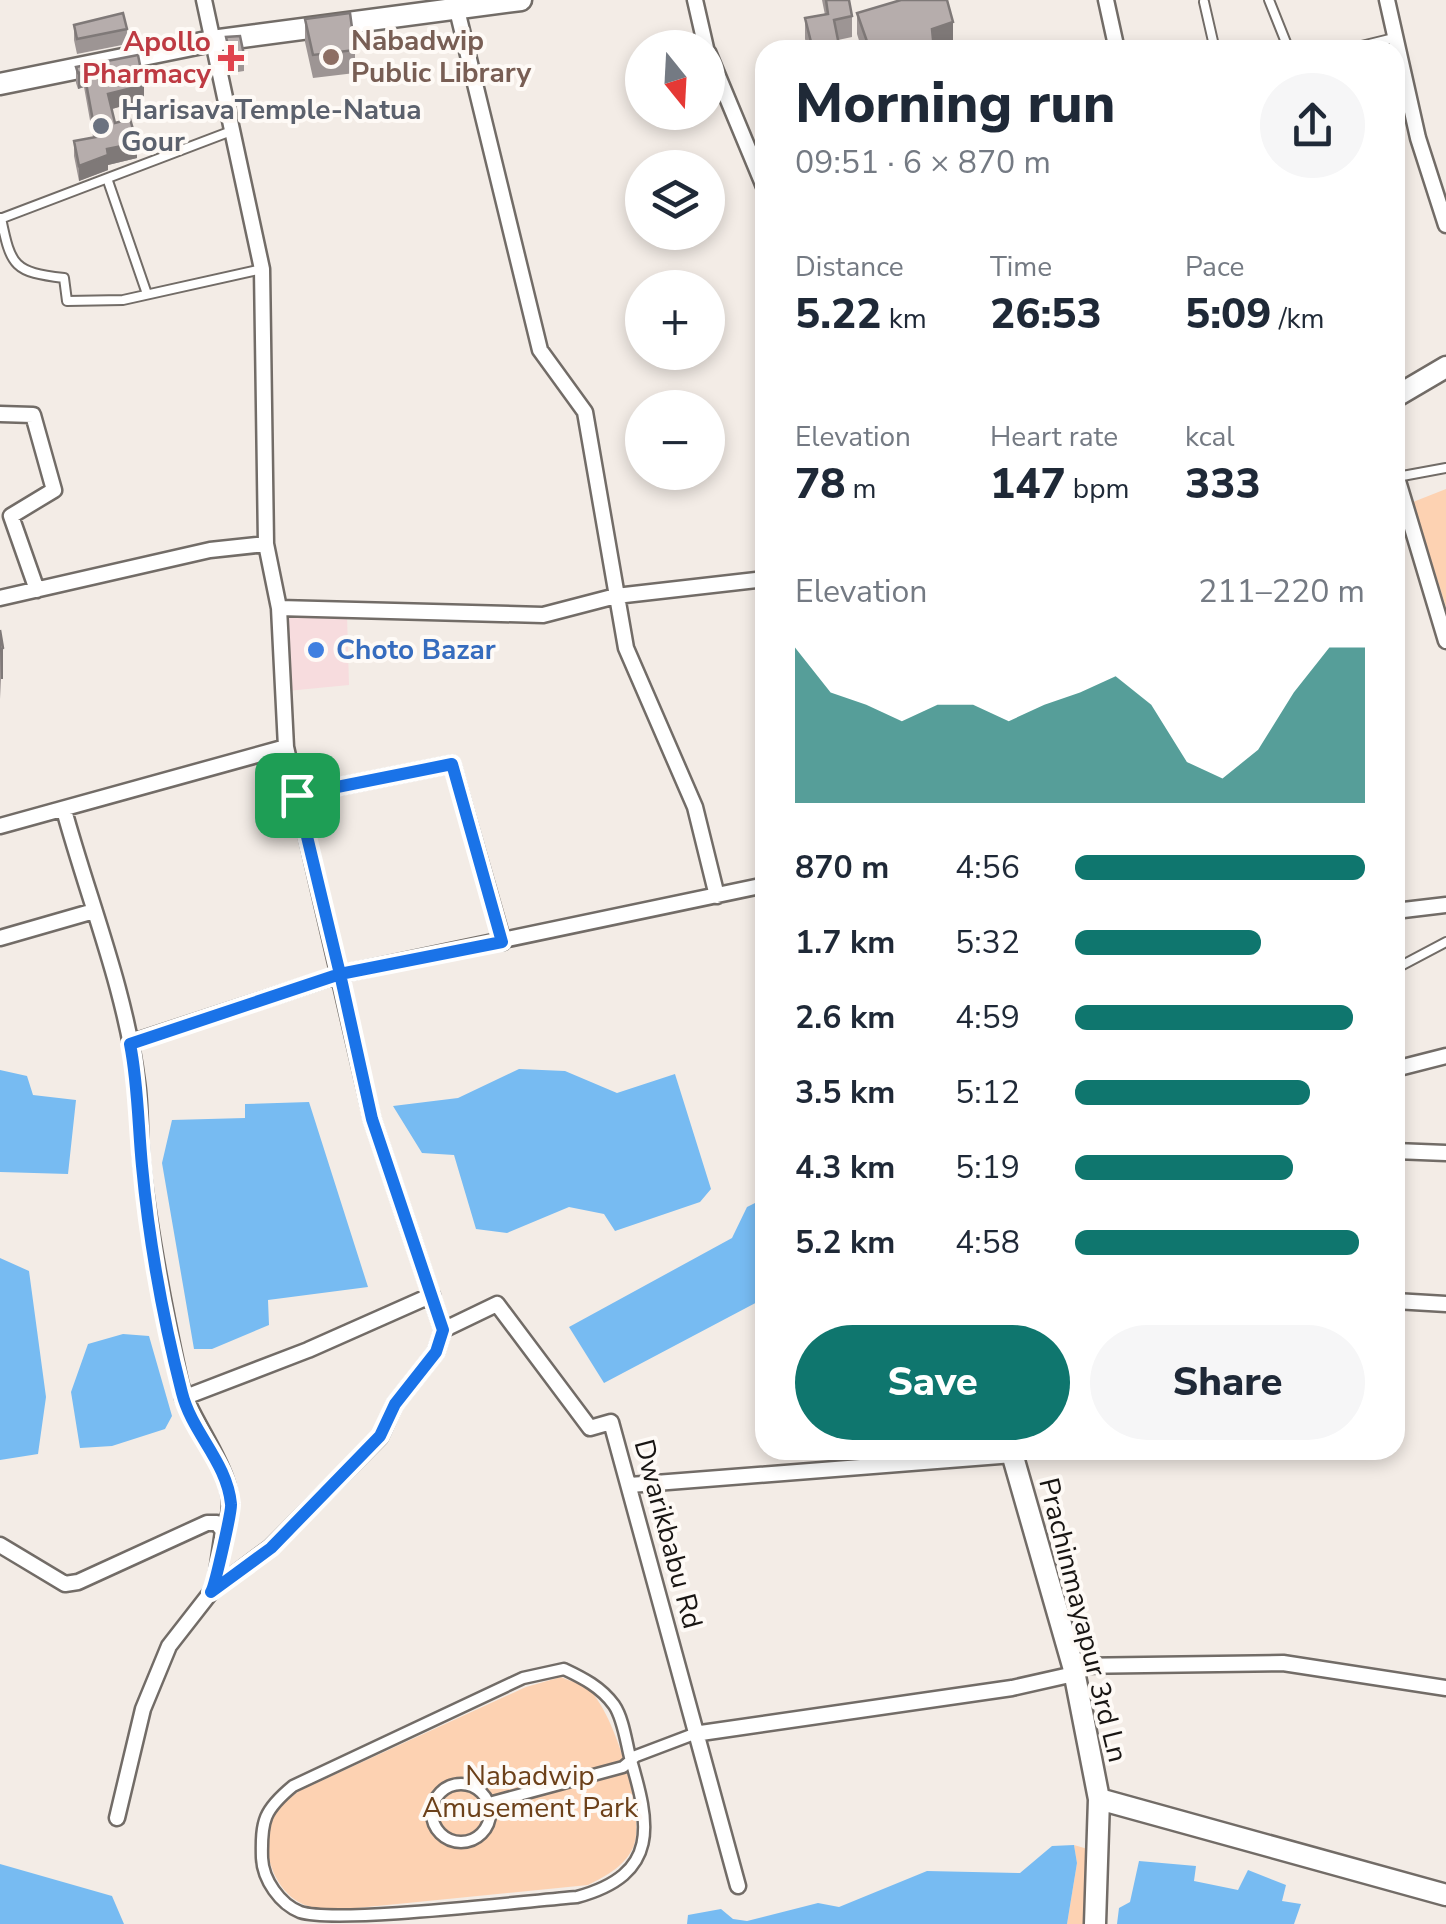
<!DOCTYPE html>
<meta charset="utf-8">
<style>
body{margin:0;font-family:"Nunito Sans",sans-serif;background:#f6f6f7;color:#1f2937;height:100vh;display:flex;flex-direction:column;font-size:38px;white-space:nowrap}
*{box-sizing:border-box;margin:0}
p{font-size:32px;color:#747a83}
.icon{flex:none;width:55px;height:55px;fill:none;stroke:currentColor;stroke-width:2;stroke-linecap:round;stroke-linejoin:round}
.map{position:relative;flex:1;overflow:hidden}
.panel{position:absolute;left:755px;top:40px;width:650px;height:1420px;display:flex;flex-direction:column;background:#fff;border-radius:30px;box-shadow:0 5px 15px #0003}
.panel>*{flex:none}
.needle{width:65px;rotate:162deg}
.controls{position:absolute;left:625px;top:30px;display:grid;gap:20px}
.controls a{display:grid;place-items:center;width:100px;height:100px;border-radius:50%;background:#fff;box-shadow:0 5px 15px #0003;font-size:50px}
.pin{position:absolute;display:grid;place-items:center;width:85px;height:85px;color:#fff;margin:-42px;border-radius:20px;box-shadow:0 5px 15px #0006}
.round{display:grid;place-items:center;flex:none;width:105px;height:105px;border-radius:52px;background:#f6f6f7}
.head{display:flex;align-items:center;justify-content:space-between;height:170px;padding:0 40px}
h1{font-size:55px;font-weight:800;line-height:75px}
.figures{display:grid;grid-template-columns:repeat(3,1fr);gap:15px;height:170px;padding:10px 40px}
.figures div{display:grid;align-content:center}
.figures b{font-size:42px;font-weight:800}
.figures small{font-size:28px;font-weight:400}
.figures p{font-size:28px}
.chart{height:280px;padding:20px 40px}
.chart p{display:flex;justify-content:space-between}
.chart svg{width:100%;height:180px;margin-top:10px;fill:#0f766e;opacity:.7}
.cta{display:flex;gap:20px;margin-top:auto;padding:20px 40px}
.cta a{flex:1;height:115px;border-radius:60px;background:#0f766e;color:#fff;font-size:40px;font-weight:800;line-height:115px;text-align:center}
.cta a+a{background:#f6f6f7;color:#1f2937}
ul{padding:0 40px;list-style:none;font-size:32px}
li{display:grid;grid-template-columns:160px 120px 1fr;align-items:center;height:75px}
li i{height:25px;border-radius:12px;background:#0f766e}
.map>svg:first-child{display:block}
</style>
<div class="map">
<svg width="1446" height="1924" viewBox="0 0 1446 1924">
<rect width="100%" height="100%" fill="#f3ece6"/>
<path fill="#f7dcde" d="M 283,612 L 347,615 L 349,685 L 287,691 Z"/>
<path fill="#fdd2b2" d="M 1446,489 L 1446,607 L 1413,502 Z
M 561,1677 C 570,1681 582,1684 589,1690 C 614,1711 645,1815 634,1845 C 627,1865 606,1876 588,1885 L 347,1909 C 335,1909 319,1910 308,1906 C 274,1896 256,1844 275,1813 C 280,1805 292,1797 299,1791 L 526,1687 Z
M 1074,1845 L 1091,1850 L 1088,1924 L 1067,1924 L 1077,1863 Z"/>
<path fill="#77bbf2" d="M 519,1069 L 565,1071 L 617,1093 L 675,1074 L 711,1189 L 700,1202 L 615,1231 L 604,1214 L 569,1207 L 507,1233 L 476,1229 L 454,1155 L 422,1153 L 393,1106 L 458,1098 Z
M 0,1070 L 27,1076 L 33,1095 L 76,1100 L 68,1174 L 0,1172 Z
M 309,1102 L 368,1287 L 268,1300 L 269,1325 L 212,1349 L 194,1349 L 162,1163 L 172,1120 L 245,1118 L 245,1104 Z
M 765,1198 L 763,1299 L 604,1383 L 569,1327 L 732,1238 L 747,1207 Z
M 0,1258 L 29,1271 L 46,1397 L 38,1454 L 0,1460 Z
M 123,1334 L 149,1336 L 172,1416 L 165,1429 L 112,1446 L 80,1448 L 71,1392 L 88,1344 Z
M 1074,1845 L 1077,1863 L 1067,1924 L 687,1924 L 688,1915 L 721,1909 L 733,1919 L 747,1921 L 818,1903 L 839,1907 L 927,1871 L 1020,1873 L 1052,1846 Z
M 1139,1861 L 1196,1866 L 1194,1881 L 1238,1890 L 1248,1870 L 1286,1885 L 1282,1901 L 1301,1904 L 1294,1924 L 1117,1924 L 1119,1908 L 1130,1902 Z
M 0,1864 L 112,1896 L 124,1924 L 0,1924 Z"/>
<g fill="none" stroke-linecap="round" stroke-linejoin="round">
<defs>
<path id="service" d="M 1269,0 L 1289,50
M 1204,2 L 1215,50
M 1345,50 L 1394,38
M 108,181 L 147,294
M 1,218 C 11,267 14,272 64,278 L 67,301 L 123,300 L 262,269
M 0,219 L 234,130
M 1397,477 L 1446,468
M 1395,969 L 1446,942"/>
<path id="pedestrian" d="M 564,1669 C 583,1678 601,1687 614,1705 C 623,1718 626,1741 630,1757 C 650,1824 661,1874 577,1897 C 526,1901 337,1924 300,1912 C 280,1904 263,1880 262,1858 C 261,1820 264,1810 293,1786 L 523,1678 Z
M432 1813a29 29 0 1 1 58 0a29 29 0 1 1-58 0Z
M 489,1803 L 623,1767 L 636,1756 L 694,1734"/>
<path id="minor" d="M 204,0 L 262,269 L 266,544 L 279,608 L 286,747 L 372,1119 L 443,1330
M 695,0 L 706,48
M 1106,0 L 1117,50
M 1387,0 L 1418,138 L 1446,225
M 457,10 L 540,350 L 585,412 L 626,648 L 695,807 L 717,896
M 708,52 L 765,189
M 0,414 L 33,415 L 54,490 L 11,516 L 37,590
M 1395,471 L 1446,641
M 0,598 L 210,550 L 266,544
M 279,608 L 543,615 L 616,596 L 765,579
M 297,795 L 452,764 L 503,942
M 64,810 C 89,901 125,988 137,1082 C 141,1110 139,1138 142,1166 C 150,1237 164,1308 179,1377 C 188,1426 251,1483 223,1531
M 0,826 L 286,747
M 1395,911 L 1446,905
M 0,938 L 94,911
M 130,1043 L 341,974 L 765,885
M 1395,1069 L 1446,1056
M 1395,1151 L 1446,1153
M 1395,1301 L 1446,1304
M 443,1330 L 497,1304 L 590,1428 L 611,1422 L 738,1886
M 183,1398 L 308,1350 L 432,1295
M 630,1485 L 1013,1455
M 0,1545 L 65,1584 L 78,1582 L 207,1523 L 217,1523 L 223,1531 L 215,1587 L 169,1646 L 143,1709 L 117,1818
M 212,1591 L 271,1547 L 380,1437 L 395,1404 L 436,1352 L 443,1330
M 1073,1666 L 1283,1663 L 1446,1688
M 694,1734 L 1012,1688 L 1074,1674"/>
<path id="secondary" d="M 0,84 L 212,41 L 521,0
M 1395,397 L 1446,367
M 1011,1450 L 1073,1666 L 1099,1799 L 1095,1924
M 1099,1799 L 1446,1895"/>
</defs>
<use href="#service" stroke="#726c67" stroke-width="12"/>
<use href="#pedestrian" stroke="#726c67" stroke-width="15"/>
<use href="#minor" stroke="#726c67" stroke-width="19"/>
<use href="#secondary" stroke="#726c67" stroke-width="25"/>
<use href="#service" stroke="#fff" stroke-width="8"/>
<use href="#pedestrian" stroke="#fff" stroke-width="10"/>
<use href="#minor" stroke="#fff" stroke-width="14"/>
<use href="#secondary" stroke="#fff" stroke-width="20"/>
</g>
<path fill="#9d9594" d="M 822,0 L 849,0 L 852,16 L 852,37 L 838,40 L 840,50 L 808,50 L 805,39 L 805,18 L 825,15 Z
M 857,13 L 953,43 L 934,50 L 862,50 L 857,34 Z
M 305,19 L 355,50 L 355,73 L 313,78 L 305,42 Z
M 74,25 L 127,29 L 127,44 L 77,54 L 74,40 Z
M 226,37 L 244,55 L 244,71 L 231,73 L 226,53 Z
M 76,67 L 144,100 L 112,109 L 115,123 L 137,158 L 108,165 L 108,170 L 79,181 L 74,156 L 74,141 L 93,137 L 84,87 L 78,89 L 76,83 Z
M 0,630 L 3,679 L 1,679 L 0,699 Z"/>
<path fill="#7f7978" d="M 953,22 L 953,43 L 932,50 L 932,29 Z
M 84,72 L 84,87 L 78,89 L 78,73 Z
M 144,85 L 144,100 L 108,110 L 108,94 Z
M 137,143 L 137,158 L 108,165 L 108,170 L 79,181 L 79,166 L 107,149 Z
M 3,648 L 3,679 L 1,679 L 0,650 Z"/>
<path fill="#b6adac" stroke="#7f7978" stroke-width="2.5" d="M 826,0 L 849,0 L 852,16 L 834,20 L 840,50 L 813,50 L 805,18 L 828,14 Z
M 901,0 L 947,0 L 953,22 L 932,29 L 934,50 L 870,50 L 857,13 Z
M 123,13 L 127,29 L 77,39 L 74,25 Z
M 350,13 L 355,50 L 313,55 L 305,19 Z
M 240,36 L 244,55 L 231,58 L 226,37 Z
M 138,55 L 144,85 L 108,94 L 115,123 L 130,119 L 137,143 L 107,149 L 108,155 L 79,166 L 74,141 L 96,137 L 84,72 L 78,73 L 76,67 Z
M 0,630 L 3,648 L 0,650 Z"/>
<g fill="none" stroke-linecap="round" stroke-linejoin="round">
<defs>
<path id="route" d="M 297,795 L 340,974 L 130,1044 C 138,1084 138,1124 142,1166 C 149,1241 163,1319 182,1393 C 192,1433 227,1462 231,1504 C 232,1510 215,1586 211,1592 L 271,1548 L 380,1436 L 395,1404 L 436,1352 L 443,1330 L 372,1119 L 340,974 L 502,942 L 452,764 L 297,795"/>
</defs>
<use href="#route" stroke="#fff" stroke-width="20"/>
<use href="#route" stroke="#1a73e8" stroke-width="12"/>
</g>
<circle fill="#8d6e63" stroke="#fefaf6" stroke-width="4" cx="331" cy="57" r="10"/>
<path fill="#e0444e" stroke="#fefaf6" stroke-width="4" d="M226 43h10v10h10v10h-10v10h-10v-10h-10v-10h10z"/>
<circle fill="#6b7280" stroke="#fefaf6" stroke-width="4" cx="101" cy="126" r="10"/>
<circle fill="#3f7fe0" stroke="#fefaf6" stroke-width="4" cx="316" cy="650" r="10"/>
<g text-anchor="middle" dominant-baseline="central" stroke-width="8" stroke-linejoin="round" paint-order="stroke">
<g font-size="28" font-weight="bold" fill="#785e54" stroke="#fefaf6" text-anchor="start">
<text x="351" y="41">Nabadwip<tspan x="351" dy="32">Public Library</tspan></text>
</g>
<g font-size="28" font-weight="bold" fill="#be3a42" stroke="#fefaf6" text-anchor="end">
<text x="211" y="42">Apollo<tspan x="211" dy="32">Pharmacy</tspan></text>
</g>
<g font-size="28" font-weight="bold" fill="#5b616d" stroke="#fefaf6" text-anchor="start">
<text x="121" y="110">HarisavaTemple-Natua<tspan x="121" dy="32">Gour</tspan></text>
</g>
<g font-size="28" font-weight="bold" fill="#366cbe" stroke="#fefaf6" text-anchor="start">
<text x="336" y="650">Choto Bazar</text>
</g>
<g font-size="28" fill="#181513" stroke="#fefaf6">
<text transform="translate(668 1534) rotate(75)">Dwarikbabu Rd</text>
<text transform="translate(1083 1620) rotate(76)">Prachinmayapur 3rd Ln</text>
</g>
<g font-size="28" fill="#6c4019" stroke="#fefaf6">
<text x="530" y="1776">Nabadwip<tspan x="530" dy="32">Amusement Park</tspan></text>
</g>
</g>
</svg>
<div class="controls">
<a><svg class="needle" viewBox="-14 -14 28 28"><path d="M0-13l5 13h-10z" fill="#e53935"/><path d="M0 13l5-13h-10z" fill="#747a83"/></svg></a>
<a><svg class="icon" aria-label="layers" viewBox="0 0 24 24"><path d="M12 4l9 5-9 5-9-5zM3 14l9 5 9-5"/></svg></a>
<a>+</a>
<a>−</a>
</div>
<div class="pin" style="left:297px;top:795px;background:#1e9e55"><svg class="icon" aria-label="arrive" viewBox="0 0 24 24"><path d="M6 21V4h12l-3 4 3 4H6"/></svg></div>
<section class="panel">
<div class="head"><div><h1>Morning run</h1><p>09:51 · 6 × 870 m</p></div><a class="round"><svg class="icon" aria-label="share" viewBox="0 0 24 24"><path d="M12 15V3M7 8l5-5 5 5M5 13v7h14v-7"/></svg></a></div>
<div class="figures">
<div><p>Distance</p><b>5.22<small> km</small></b></div>
<div><p>Time</p><b>26:53</b></div>
<div><p>Pace</p><b>5:09<small> /km</small></b></div>
</div>
<div class="figures">
<div><p>Elevation</p><b>78<small> m</small></b></div>
<div><p>Heart rate</p><b>147<small> bpm</small></b></div>
<div><p>kcal</p><b>333</b></div>
</div>
<div class="chart"><p><span>Elevation</span>211–220 m</p>
<svg viewBox="0 0 160 44" preserveAspectRatio="none"><path d="M0 44V6L10 17L20 20L30 24L40 20L50 20L60 24L70 20L80 17L90 13L100 20L110 34L120 38L130 31L140 17L150 6L160 6V44z"/></svg>
</div>
<ul>
<li><b>870 m</b>4:56<i style="width:100%"></i></li>
<li><b>1.7 km</b>5:32<i style="width:64%"></i></li>
<li><b>2.6 km</b>4:59<i style="width:96%"></i></li>
<li><b>3.5 km</b>5:12<i style="width:81%"></i></li>
<li><b>4.3 km</b>5:19<i style="width:75%"></i></li>
<li><b>5.2 km</b>4:58<i style="width:98%"></i></li>
</ul>
<div class="cta"><a>Save</a><a>Share</a></div>
</section>
</div>
